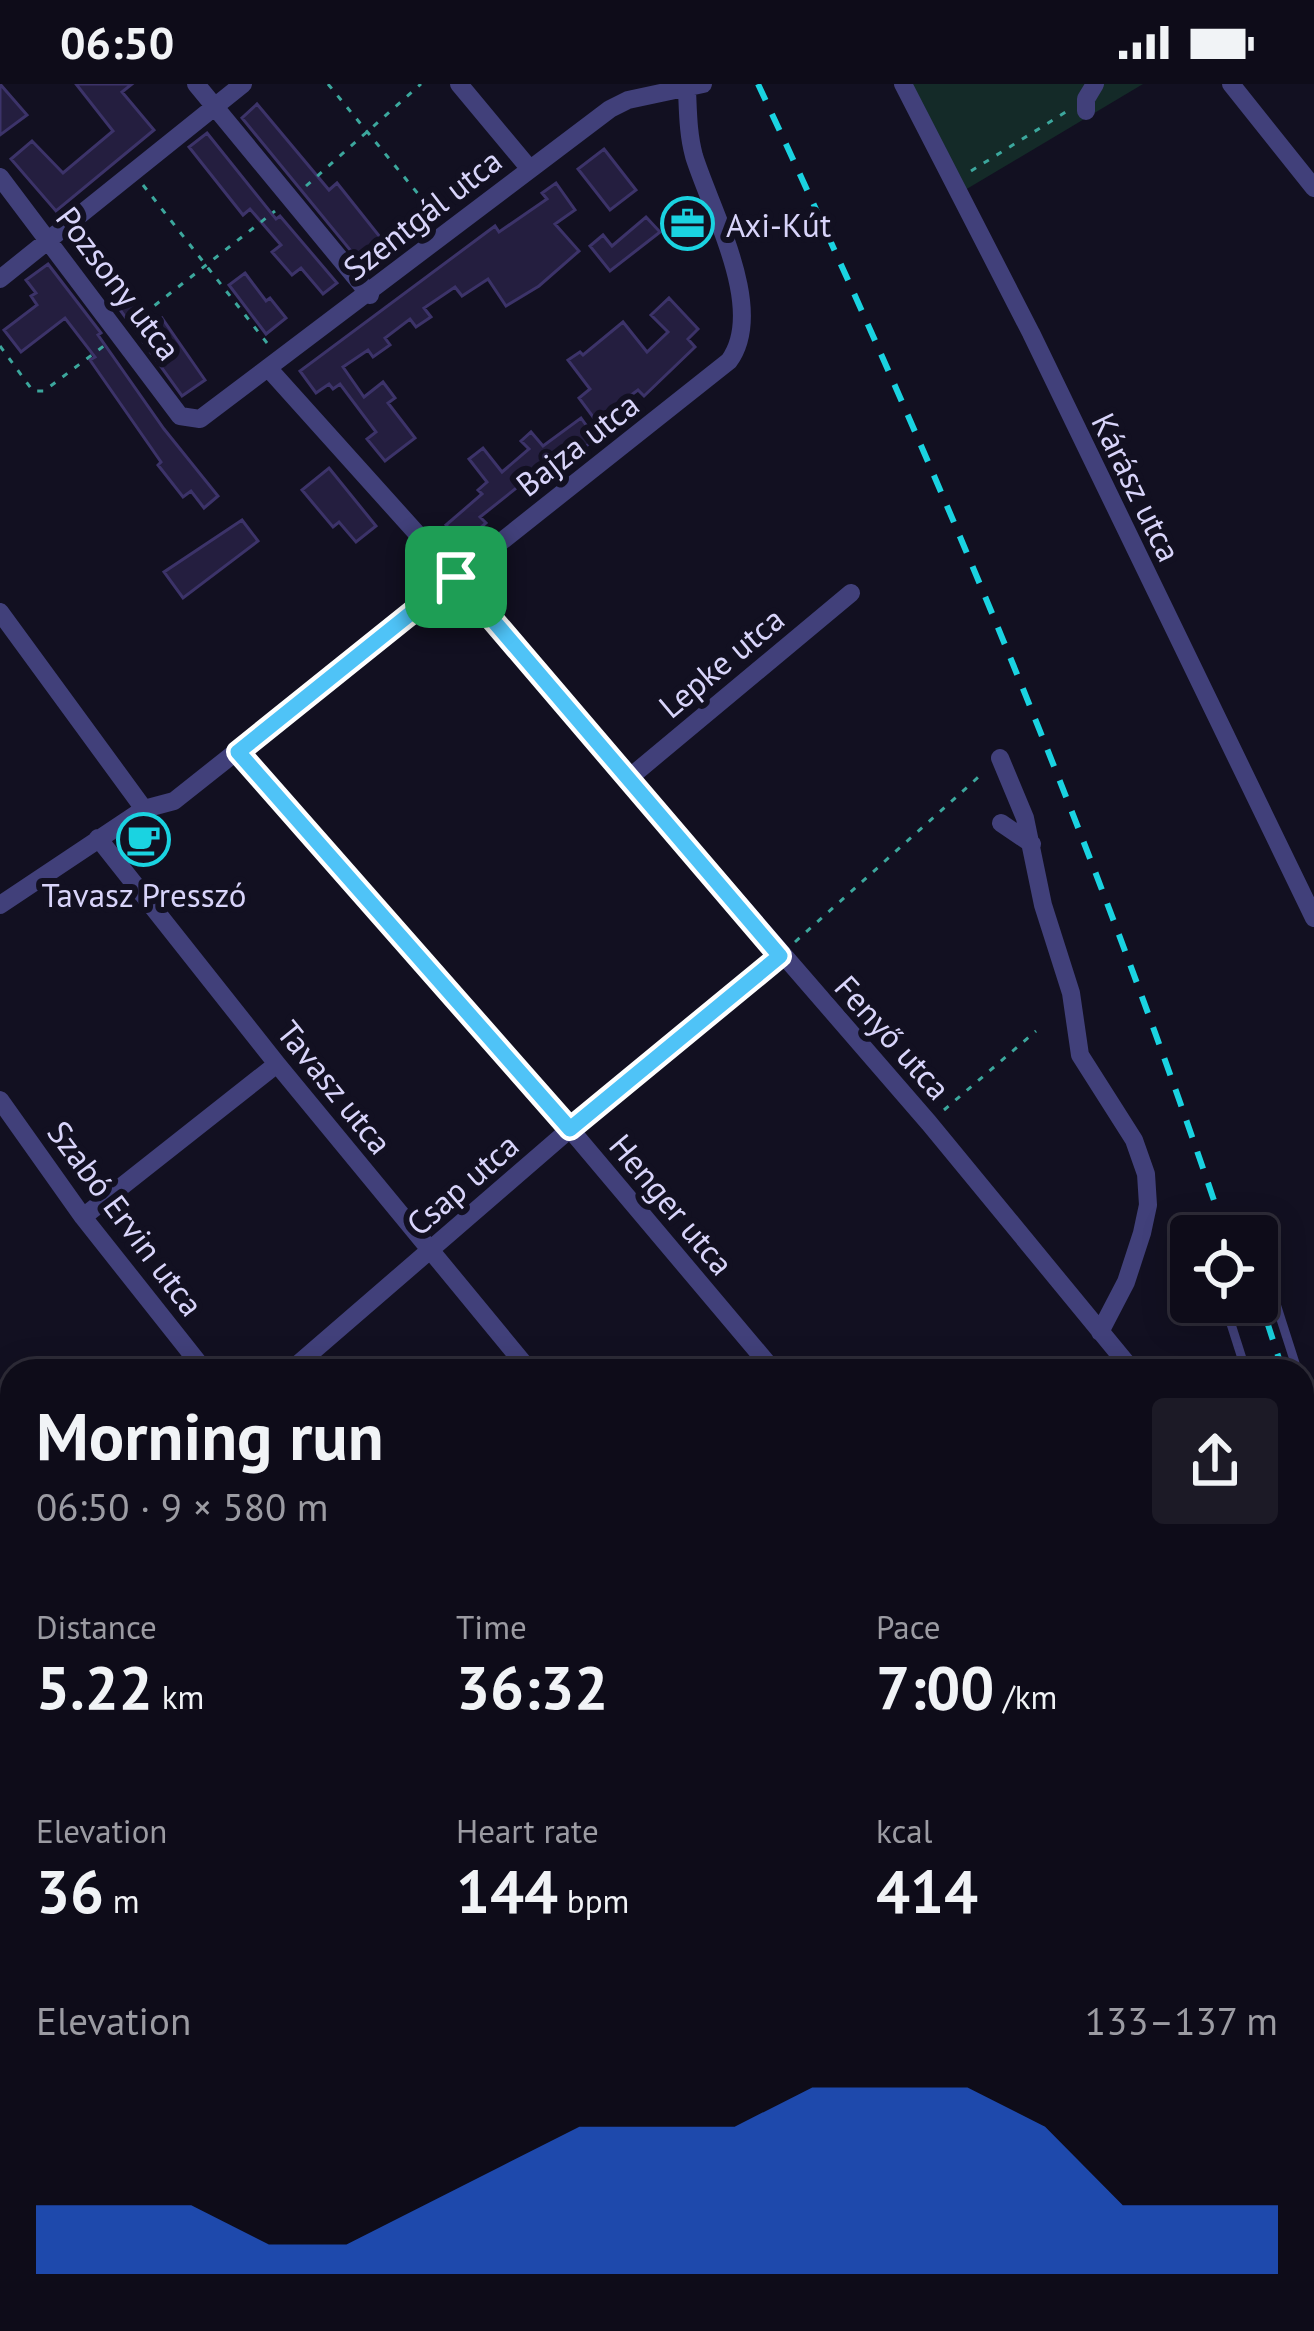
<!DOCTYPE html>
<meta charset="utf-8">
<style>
body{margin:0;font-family:"PT Sans",sans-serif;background:#1c1a26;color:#f1f3f6;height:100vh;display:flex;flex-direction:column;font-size:45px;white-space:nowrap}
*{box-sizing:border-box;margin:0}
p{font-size:39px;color:#9b9ba2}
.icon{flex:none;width:66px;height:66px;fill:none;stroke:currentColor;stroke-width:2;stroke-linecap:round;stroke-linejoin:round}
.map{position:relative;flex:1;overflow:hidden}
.details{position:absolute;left:0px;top:1275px;width:1314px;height:972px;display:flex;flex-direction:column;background:#0e0c19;border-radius:36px 36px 0 0;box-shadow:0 6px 30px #0003,0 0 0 3px #2e2c38}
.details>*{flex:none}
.fabs{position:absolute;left:1170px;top:1131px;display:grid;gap:24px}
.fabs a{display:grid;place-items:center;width:108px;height:108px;border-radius:12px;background:#0e0c19;box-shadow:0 6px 30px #0003,0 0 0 3px #2e2c38;font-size:60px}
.pin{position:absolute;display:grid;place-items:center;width:102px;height:102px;color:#fff;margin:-51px;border-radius:24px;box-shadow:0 6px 18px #0006}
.round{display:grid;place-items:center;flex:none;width:126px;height:126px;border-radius:12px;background:#1c1a26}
.head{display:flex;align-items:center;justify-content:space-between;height:204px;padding:0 36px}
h1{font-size:66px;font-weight:700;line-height:90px}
.stats{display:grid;grid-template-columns:repeat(3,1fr);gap:18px;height:204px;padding:12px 36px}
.stats div{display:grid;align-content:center}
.stats b{font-size:60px;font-weight:700}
.stats small{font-size:33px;font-weight:400}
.stats p{font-size:33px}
.chart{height:336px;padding:24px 36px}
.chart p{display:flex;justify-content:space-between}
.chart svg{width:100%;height:216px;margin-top:12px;fill:#2563eb;opacity:.7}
.status{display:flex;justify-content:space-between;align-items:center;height:84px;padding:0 60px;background:#0e0c19;direction:ltr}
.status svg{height:33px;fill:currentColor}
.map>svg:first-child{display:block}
</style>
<div class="status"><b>06:50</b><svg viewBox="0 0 49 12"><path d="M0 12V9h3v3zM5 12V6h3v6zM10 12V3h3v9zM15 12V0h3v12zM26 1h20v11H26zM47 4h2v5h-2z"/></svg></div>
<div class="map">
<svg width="1314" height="2247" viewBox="0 0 1314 2247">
<rect width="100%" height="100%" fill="#121021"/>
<path fill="#142a28" d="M 912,0 L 1143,0 L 965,106 Z
M 519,2235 L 735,2235 L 677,2247 L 524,2247 Z"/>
<path fill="#241e3f" stroke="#3c3369" stroke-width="3" d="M 0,0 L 27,31 L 0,51 Z
M 76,0 L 132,0 L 122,8 L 154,46 L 56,127 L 11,75 L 32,57 L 63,89 L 113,47 Z
M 257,20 L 329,106 L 337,99 L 384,158 L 360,178 L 242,34 Z
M 207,49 L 276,135 L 280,132 L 337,199 L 323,210 L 301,184 L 292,191 L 272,168 L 281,161 L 250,125 L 243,131 L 189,63 Z
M 604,65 L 636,106 L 610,126 L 578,85 Z
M 556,99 L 575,126 L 555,140 L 579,167 L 539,202 L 506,222 L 488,195 L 462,212 L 455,203 L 424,224 L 431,233 L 416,243 L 410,235 L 385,254 L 390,261 L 373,273 L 368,266 L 343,283 L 364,313 L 383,298 L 395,314 L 388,319 L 415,354 L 385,377 L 367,355 L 376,348 L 340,300 L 333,305 L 329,300 L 316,309 L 300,287 L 495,142 L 499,148 L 547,115 L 542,109 Z
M 646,133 L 660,148 L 610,187 L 590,162 L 603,151 L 612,162 Z
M 87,148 L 153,240 L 162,234 L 205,296 L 182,312 L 72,159 Z
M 48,180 L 101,249 L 98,251 L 164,345 L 218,412 L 204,424 L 191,407 L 183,413 L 158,381 L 161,378 L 90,276 L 95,273 L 65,234 L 21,268 L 4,246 L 37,221 L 31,212 L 36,209 L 26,196 Z
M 245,189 L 266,217 L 270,214 L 286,234 L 266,250 L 229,201 Z
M 669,214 L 698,245 L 688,255 L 695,263 L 644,312 L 638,306 L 596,337 L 579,314 L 590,305 L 568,276 L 580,268 L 583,271 L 623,238 L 647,268 L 668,248 L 651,231 Z
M 581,334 L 596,355 L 562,379 L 552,392 L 541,398 L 534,390 L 480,433 L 486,439 L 462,460 L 446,441 L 482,410 L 478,406 L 487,398 L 469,375 L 483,364 L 502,388 L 529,365 L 521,357 L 531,348 L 543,362 Z
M 329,384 L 376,442 L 356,458 L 339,438 L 333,443 L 302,406 Z
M 242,436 L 258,457 L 183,514 L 164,488 Z"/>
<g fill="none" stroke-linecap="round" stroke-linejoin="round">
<path stroke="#3ca79d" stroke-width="3" stroke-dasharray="6 9" stroke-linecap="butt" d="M 328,0 L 437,133
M 971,87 L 1069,26
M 143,101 L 267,259
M 306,102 L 421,0
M 131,240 L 275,127
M 0,262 L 33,307 L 44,307 L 105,261
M 795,858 L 984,688
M 944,1026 L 1036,947
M 1302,2126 L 1314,2124
M 959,2247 L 985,2235"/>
<path stroke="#41407a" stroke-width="9" d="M 1257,1208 L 1271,1204 L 1295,1279
M 1224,1218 L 1246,1287
M 1302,1638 L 1314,1676
M 45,2247 L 49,2235"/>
<path stroke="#41407a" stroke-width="18" d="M 196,0 L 370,211
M 459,0 L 529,84
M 903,0 L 1031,249 L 1314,834
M 1231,0 L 1314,104
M 1086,27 L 1086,15 L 1095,0
M 0,93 L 180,332 L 200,335 L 610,25 L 628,16 L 703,0
M 0,195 L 243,0
M 269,285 L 456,493 L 929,1039 L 1133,1287
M 0,528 L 144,725
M 238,667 L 570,1045 L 774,1287
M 1000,674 L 1025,734 L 1043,821 L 1071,909 L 1080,971 L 1134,1056 L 1146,1090 L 1148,1121 L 1142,1149 L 1126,1198 L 1100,1248
M 629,694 L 851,509
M 1001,739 L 1032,760
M 98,754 L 277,980 L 530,1287
M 0,821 L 144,725 L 174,717 L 729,277 C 767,225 711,127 694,72 C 688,50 688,28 687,6
M 0,1016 L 83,1133 L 205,1287
M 83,1133 L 277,980
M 290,1287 L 570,1045 L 780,872
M 0,1793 L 12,1812
M 1302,1971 L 1314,1999
M 0,2147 L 12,2142
M 253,2235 L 257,2247
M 1198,2235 L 1203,2247
M 760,2247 L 811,2235"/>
<path stroke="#b868ee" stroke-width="27" d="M 0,2207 L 12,2226"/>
<path stroke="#1ad3e1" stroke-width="6" stroke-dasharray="18 15" stroke-linecap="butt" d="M 758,0 C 934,376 1094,758 1226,1152
M 1257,1207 L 1283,1287
M 1302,1351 L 1314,1391
M 1302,1398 L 1314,1439"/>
</g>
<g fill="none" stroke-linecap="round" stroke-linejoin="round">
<defs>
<path id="route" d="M 456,493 L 780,872 L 570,1045 L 238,668 Z"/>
</defs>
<use href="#route" stroke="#fff" stroke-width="24"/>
<use href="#route" stroke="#4fc3f7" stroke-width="15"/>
</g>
<defs>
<symbol id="office-ring" viewBox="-11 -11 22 22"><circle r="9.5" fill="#121021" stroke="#1ad3e1" stroke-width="1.5"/><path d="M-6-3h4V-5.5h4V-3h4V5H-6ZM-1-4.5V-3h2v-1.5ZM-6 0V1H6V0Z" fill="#1ad3e1"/></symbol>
<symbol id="cafe-ring" viewBox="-11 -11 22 22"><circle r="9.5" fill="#121021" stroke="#1ad3e1" stroke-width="1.5"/><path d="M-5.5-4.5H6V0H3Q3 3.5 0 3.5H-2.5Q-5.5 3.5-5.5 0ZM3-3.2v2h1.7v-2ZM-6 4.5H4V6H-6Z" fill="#1ad3e1"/></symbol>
</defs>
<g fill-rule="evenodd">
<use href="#office-ring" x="658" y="110" width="59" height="59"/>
<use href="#cafe-ring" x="114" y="726" width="59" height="59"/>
</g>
<g text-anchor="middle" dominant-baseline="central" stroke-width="12" stroke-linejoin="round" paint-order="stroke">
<g font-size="33" fill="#d8d4fa" stroke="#121021">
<text transform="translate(422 130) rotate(-38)">Szentgál utca</text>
<text transform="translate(119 199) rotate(53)">Pozsony utca</text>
<text transform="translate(577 360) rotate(-38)">Bajza utca</text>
<text transform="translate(1137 403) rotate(64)">Kárász utca</text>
<text transform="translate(721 578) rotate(-40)">Lepke utca</text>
<text transform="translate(893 953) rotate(48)">Fenyő utca</text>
<text transform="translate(335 1003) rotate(51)">Tavasz utca</text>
<text transform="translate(462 1100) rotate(-41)">Csap utca</text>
<text transform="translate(672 1120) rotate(50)">Henger utca</text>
<text transform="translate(126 1134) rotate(53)">Szabó Ervin utca</text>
</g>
<g font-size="33" fill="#d8d4fa" stroke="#121021" text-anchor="start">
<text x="726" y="140">Axi-Kút</text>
<text x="144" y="810" text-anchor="middle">Tavasz Presszó</text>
</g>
</g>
</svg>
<div class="fabs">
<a><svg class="icon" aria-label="locate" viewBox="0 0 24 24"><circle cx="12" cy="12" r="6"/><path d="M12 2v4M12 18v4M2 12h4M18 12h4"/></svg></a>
</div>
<div class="pin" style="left:456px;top:493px;background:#1e9e55"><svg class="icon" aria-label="arrive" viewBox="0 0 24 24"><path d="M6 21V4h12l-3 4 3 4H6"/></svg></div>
<section class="details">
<div class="head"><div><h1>Morning run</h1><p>06:50 · 9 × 580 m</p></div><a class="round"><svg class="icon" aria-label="share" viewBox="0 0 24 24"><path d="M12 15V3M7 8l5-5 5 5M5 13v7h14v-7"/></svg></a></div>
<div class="stats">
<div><p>Distance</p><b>5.22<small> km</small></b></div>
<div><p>Time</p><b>36:32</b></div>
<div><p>Pace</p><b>7:00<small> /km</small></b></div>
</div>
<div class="stats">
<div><p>Elevation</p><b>36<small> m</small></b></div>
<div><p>Heart rate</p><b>144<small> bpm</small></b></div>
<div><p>kcal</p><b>414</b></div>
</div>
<div class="chart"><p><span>Elevation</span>133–137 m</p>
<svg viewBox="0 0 160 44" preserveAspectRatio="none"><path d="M0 44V30L10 30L20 30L30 38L40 38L50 30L60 22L70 14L80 14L90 14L100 6L110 6L120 6L130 14L140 30L150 30L160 30V44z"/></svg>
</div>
</section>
</div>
